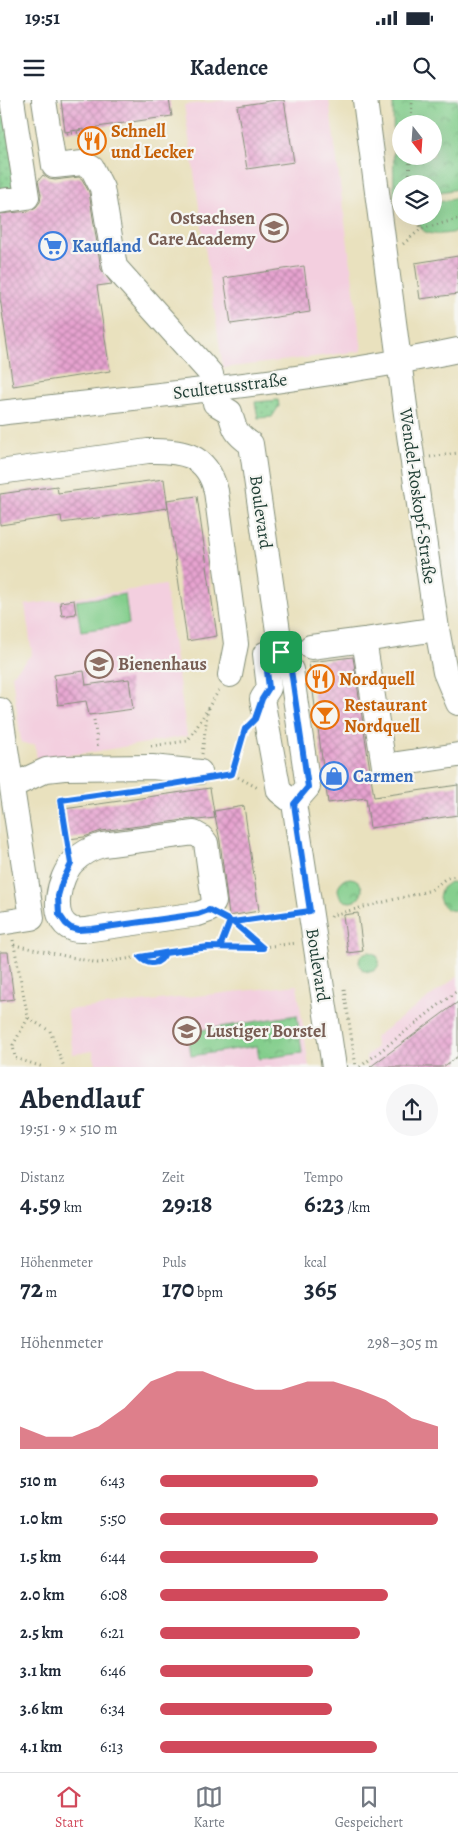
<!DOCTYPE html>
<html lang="de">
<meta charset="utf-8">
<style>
body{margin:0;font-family:Alegreya,serif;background:#f6f6f7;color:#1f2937;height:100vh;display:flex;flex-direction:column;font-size:19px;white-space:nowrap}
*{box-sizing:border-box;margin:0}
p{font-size:16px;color:#747a83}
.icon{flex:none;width:28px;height:28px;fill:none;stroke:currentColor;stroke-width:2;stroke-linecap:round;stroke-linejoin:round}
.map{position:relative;height:967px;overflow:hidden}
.sheet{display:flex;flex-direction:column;background:#fff;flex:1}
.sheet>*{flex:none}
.needle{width:32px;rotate:163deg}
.buttons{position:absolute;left:392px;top:15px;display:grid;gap:10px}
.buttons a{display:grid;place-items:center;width:50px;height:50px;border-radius:50%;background:#fff;box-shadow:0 5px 20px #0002;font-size:25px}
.pin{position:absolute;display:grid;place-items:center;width:42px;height:42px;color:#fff;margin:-21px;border-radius:10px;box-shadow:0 2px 8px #0006}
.round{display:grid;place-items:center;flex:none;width:52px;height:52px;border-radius:26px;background:#f6f6f7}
.overview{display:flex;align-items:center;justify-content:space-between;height:85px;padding:0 20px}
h1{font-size:28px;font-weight:700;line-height:38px}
.figures{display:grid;grid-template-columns:repeat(3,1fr);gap:8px;height:85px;padding:5px 20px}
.figures div{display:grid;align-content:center}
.figures b{font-size:25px;font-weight:700}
.figures small{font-size:14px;font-weight:400}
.figures p{font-size:14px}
.chart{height:140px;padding:10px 20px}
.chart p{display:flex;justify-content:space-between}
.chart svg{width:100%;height:90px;margin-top:5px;fill:#d1495b;opacity:.7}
ul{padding:0 20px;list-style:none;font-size:16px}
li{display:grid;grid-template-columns:80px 60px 1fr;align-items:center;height:38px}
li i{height:12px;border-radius:6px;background:#d1495b}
.status{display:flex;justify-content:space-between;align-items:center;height:35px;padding:0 25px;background:#fff;direction:ltr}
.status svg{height:14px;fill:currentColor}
header{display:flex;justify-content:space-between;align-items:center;height:65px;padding:0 20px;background:#fff;font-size:22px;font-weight:700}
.dock{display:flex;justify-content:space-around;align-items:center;height:70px;border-top:1px solid #e0e1e3;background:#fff;font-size:14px;color:#747a83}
.dock a{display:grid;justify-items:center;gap:2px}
.dock .on{color:#d1495b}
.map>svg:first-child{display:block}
</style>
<div class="status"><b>19:51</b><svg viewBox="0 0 49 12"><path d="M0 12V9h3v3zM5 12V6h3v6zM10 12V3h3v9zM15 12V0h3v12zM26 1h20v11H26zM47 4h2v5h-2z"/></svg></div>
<header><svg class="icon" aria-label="menu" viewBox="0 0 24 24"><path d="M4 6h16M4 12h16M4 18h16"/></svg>Kadence<svg class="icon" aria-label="search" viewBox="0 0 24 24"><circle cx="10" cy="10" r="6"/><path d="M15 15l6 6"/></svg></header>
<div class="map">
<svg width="458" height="967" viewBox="0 0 458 967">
<defs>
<pattern id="grass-dots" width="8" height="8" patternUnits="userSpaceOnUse" patternTransform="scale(1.25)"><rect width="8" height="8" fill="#83ce8c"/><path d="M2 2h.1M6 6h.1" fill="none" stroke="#6ba873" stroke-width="1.8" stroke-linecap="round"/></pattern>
<pattern id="park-crowns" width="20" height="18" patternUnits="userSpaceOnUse" patternTransform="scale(1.25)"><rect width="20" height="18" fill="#83ce8c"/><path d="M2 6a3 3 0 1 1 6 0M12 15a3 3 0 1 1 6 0" fill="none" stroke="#6ba873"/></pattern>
<pattern id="building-cross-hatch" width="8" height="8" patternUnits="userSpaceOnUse" patternTransform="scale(1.25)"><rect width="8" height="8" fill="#e7a3d0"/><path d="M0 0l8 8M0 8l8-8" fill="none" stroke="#bb86aa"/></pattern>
</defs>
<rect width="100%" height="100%" fill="#f6f6f2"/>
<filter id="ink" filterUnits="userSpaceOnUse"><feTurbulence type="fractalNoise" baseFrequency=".02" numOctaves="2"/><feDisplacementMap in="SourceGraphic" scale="10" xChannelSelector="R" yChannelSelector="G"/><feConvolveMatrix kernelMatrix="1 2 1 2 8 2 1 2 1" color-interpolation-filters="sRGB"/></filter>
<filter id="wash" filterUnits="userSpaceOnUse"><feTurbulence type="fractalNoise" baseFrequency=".0096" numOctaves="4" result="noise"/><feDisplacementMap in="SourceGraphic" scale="20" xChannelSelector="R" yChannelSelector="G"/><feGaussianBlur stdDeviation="1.12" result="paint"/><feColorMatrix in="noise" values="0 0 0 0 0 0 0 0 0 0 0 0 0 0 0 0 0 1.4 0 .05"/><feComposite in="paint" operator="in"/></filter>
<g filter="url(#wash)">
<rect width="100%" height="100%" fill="#e9e1be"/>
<path fill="#f3cfdf" d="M 227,0 L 329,0 L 362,251 L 223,268 L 184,5 Z
M 165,485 L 187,636 L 99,651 L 37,660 L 35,644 L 30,645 L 21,642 L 12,575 L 32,554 L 25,505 Z
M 458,876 L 458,967 L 367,967 L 366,956 L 376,948 L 375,937 Z
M 297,885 L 309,967 L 119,967 L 118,962 L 95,965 L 93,951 L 73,954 L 67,910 Z"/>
<path fill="url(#grass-dots)" stroke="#518660" d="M 0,0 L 8,0 L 21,90 L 0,97 Z
M 278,300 L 279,306 L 272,317 L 258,318 L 255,302 Z"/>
<path fill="url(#park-crowns)" stroke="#518660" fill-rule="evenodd" d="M 393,0 L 458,0 L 458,89 L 434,93 L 434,84 L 401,84 L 401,98 L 394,99 ZM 401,24 L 434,24 L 434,56 L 401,56 Z
M338 790a12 12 0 1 1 24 0a12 12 0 1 1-24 0Z
M 450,782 L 458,783 L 458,810 C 448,812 441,807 439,797 L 442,788 Z
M359 862a10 10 0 1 1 20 0a10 10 0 1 1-20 0Z
M 297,915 L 302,953 L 259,959 L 257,946 L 191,956 L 188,932 Z"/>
<path fill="#83ce8c" stroke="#518660" d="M 458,98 L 458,132 C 443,134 415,140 420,116 L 434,116 L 434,103 Z
M 125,494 L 129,524 L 81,531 L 76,501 Z"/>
<g id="blocks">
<path fill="url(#building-cross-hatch)" d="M 61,0 L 169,0 L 172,16 L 97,27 L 99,43 L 86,44 L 84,29 L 65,32 Z
M 276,0 L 284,0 L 294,62 L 247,69 L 237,6 Z
M 43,75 L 49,79 L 55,80 L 79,77 L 82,79 L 89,92 L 101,169 L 112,184 L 97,186 L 110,271 L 13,286 L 0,198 L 0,114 L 29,111 L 36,107 L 40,102 L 41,95 L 38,81 Z
M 458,156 L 458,194 L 420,199 L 415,163 Z
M 304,166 L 310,212 L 231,224 L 224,178 Z
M 164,379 L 168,408 L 62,423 L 61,416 L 0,425 L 0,394 L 57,386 L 58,393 Z
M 197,396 L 217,536 L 187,541 L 167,400 Z
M 74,500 L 76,514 L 62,516 L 60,502 Z
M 353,557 L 374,697 L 458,685 L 458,715 L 370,728 L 366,698 L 328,703 L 309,562 Z
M 84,571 L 86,585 L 129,579 L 133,609 L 89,615 L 86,601 L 58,605 L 54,575 Z
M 210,688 L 215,718 L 198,720 L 192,719 L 101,731 L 84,737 L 69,739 L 64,709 Z
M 244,706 L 259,811 L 229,816 L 220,741 L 214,711 Z
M 358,813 L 363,851 L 348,853 L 343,815 Z
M 0,852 L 8,852 L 14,899 L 0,901 Z
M 458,902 L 458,956 L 443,967 L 370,967 Z"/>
</g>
</g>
<g filter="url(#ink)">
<use href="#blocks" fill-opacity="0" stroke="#848f79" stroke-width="1"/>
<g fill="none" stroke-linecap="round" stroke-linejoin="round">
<defs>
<path id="minor" d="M 44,0 L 54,66 L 83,63 L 92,68 L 102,88 L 115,167 L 211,274 L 215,303 L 230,312 C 234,329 236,334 251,344 L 281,552 L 265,554 L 269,588 L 262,599 L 279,691 L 294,703 L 334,967
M 365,0 L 406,314 L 437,529 L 445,572 L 458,603
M 0,101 L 27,97 L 12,0
M 0,313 C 153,295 307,282 458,250
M 0,372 L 148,351 C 182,350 207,354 216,391 L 236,544 L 230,575
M 437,529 L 364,540 L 384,666 L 458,655
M 311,547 L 364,540
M 281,552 L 291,570 L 308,687 L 294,703
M 0,610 L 32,818 L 0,823
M 12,686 L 46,670 L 64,668 L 152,667 L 200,672
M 194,733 L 201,737 L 206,743 L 214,802 L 209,810 L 198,814 L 92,829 C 86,830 78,831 72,829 C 48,819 59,777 73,762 C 82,753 91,748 103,745 Z"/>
</defs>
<use href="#minor" stroke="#848f79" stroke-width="26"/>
<path stroke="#848f79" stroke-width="3" stroke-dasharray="1 4" stroke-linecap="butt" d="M 411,24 L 412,0
M 79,30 L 81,45
M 67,34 L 79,32
M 409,84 L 410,56
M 417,116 L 421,129
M 403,144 L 421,129 L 458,119
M 430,357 L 458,353
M 94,620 L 98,648
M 151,646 L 187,641 C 200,625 207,607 219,591
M 202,654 L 208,608
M 232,674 C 236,659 238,638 247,627
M 219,676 L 232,674 L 258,688
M 67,742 L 61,700 L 144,688
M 331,817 L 332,815 L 428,791 C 441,786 440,777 458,776
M 225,819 L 233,822 L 263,848
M 233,822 L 292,813
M 13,840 L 28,918 L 50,931 L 64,967
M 14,845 L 98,863 L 140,857
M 220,847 L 230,821
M 165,853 C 160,865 148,866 140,857 L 208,847 L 255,848 L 297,843
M 344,889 L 356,967
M 28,918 L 13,945 L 15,958 L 43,967
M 360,967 L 458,890"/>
<use href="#minor" stroke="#fff" stroke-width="24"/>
</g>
</g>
<g fill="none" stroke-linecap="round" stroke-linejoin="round" filter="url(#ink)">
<defs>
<path id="route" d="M 281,552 L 265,554 L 269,588 L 262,599 L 255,619 L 245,629 L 232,674 L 173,684 L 61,700 L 71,764 L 62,782 L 58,796 L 59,814 L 66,824 L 71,828 L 78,830 L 92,829 L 198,814 L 209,810 L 230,821 L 220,847 C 193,847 166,853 140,857 C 148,866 160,865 165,853 L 208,847 L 255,848 L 263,848 L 233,822 L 310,811 L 294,704 L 308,687 L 291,570 L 281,552"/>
</defs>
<use href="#route" stroke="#fff" stroke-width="10"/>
<use href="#route" stroke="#1a73e8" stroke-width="6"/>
</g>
<defs>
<symbol id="restaurant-ring" viewBox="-11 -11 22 22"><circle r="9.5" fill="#f6f6f2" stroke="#e8710a" stroke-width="1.5"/><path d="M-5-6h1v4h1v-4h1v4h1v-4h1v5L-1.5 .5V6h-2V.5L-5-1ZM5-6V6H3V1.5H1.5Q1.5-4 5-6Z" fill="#e8710a"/></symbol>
<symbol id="school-ring" viewBox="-11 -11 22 22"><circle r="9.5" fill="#f6f6f2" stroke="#8d6e63" stroke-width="1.5"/><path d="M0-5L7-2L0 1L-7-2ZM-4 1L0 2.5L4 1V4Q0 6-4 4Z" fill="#8d6e63"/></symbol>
<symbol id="supermarket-ring" viewBox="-11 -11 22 22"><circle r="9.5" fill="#f6f6f2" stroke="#3f7fe0" stroke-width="1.5"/><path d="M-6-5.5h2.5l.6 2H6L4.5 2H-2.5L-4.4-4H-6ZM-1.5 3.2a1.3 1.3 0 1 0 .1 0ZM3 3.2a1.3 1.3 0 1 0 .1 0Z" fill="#3f7fe0"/></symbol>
<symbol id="bar-ring" viewBox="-11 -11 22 22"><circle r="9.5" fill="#f6f6f2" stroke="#e8710a" stroke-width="1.5"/><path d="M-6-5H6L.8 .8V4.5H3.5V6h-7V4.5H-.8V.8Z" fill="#e8710a"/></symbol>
<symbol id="shop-ring" viewBox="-11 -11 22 22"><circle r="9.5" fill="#f6f6f2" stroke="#3f7fe0" stroke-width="1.5"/><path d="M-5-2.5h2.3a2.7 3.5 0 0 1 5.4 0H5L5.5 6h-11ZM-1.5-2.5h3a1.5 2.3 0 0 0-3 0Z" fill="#3f7fe0"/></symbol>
</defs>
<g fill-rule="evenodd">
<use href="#restaurant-ring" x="76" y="25" width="32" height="32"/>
<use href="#school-ring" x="258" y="112" width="32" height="32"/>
<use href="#supermarket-ring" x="37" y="130" width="32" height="32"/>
<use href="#school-ring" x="83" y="548" width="32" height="32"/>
<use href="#restaurant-ring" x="304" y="563" width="32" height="32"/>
<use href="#bar-ring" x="309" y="599" width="32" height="32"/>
<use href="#shop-ring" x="318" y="660" width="32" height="32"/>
<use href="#school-ring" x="171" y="915" width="32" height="32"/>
</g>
<g text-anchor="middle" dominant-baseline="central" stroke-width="4.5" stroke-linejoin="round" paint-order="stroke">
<g font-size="18" font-weight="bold" fill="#c56008" stroke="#f6f6f2" text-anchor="start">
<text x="111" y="31">Schnell<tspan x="111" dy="21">und Lecker</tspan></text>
<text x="339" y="579">Nordquell</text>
<text x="344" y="605">Restaurant<tspan x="344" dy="21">Nordquell</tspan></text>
</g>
<g font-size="18" font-weight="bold" fill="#785e54" stroke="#f6f6f2" text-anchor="start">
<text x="255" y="118" text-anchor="end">Ostsachsen<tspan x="255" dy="21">Care Academy</tspan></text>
<text x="118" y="564">Bienenhaus</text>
<text x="206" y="931">Lustiger Borstel</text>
</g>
<g font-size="18" font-weight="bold" fill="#366cbe" stroke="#f6f6f2" text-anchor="start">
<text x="72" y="146">Kaufland</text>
<text x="353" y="676">Carmen</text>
</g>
<g font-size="18" fill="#1f3d34" stroke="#f6f6f2">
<text transform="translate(230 286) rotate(-7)">Scultetusstraße</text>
<text transform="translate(418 396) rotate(82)">Wendel-Roskopf-Straße</text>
<text transform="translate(261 412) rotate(82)">Boulevard</text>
<text transform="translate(318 865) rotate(81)">Boulevard</text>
</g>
</g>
</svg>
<div class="buttons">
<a><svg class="needle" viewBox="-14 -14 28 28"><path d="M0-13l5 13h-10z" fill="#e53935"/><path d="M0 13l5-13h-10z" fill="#747a83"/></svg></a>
<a><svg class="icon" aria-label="layers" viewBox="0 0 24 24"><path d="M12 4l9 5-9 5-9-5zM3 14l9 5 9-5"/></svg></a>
</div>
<div class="pin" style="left:281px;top:552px;background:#1e9e55"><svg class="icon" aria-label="arrive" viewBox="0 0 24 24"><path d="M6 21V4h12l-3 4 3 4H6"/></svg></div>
</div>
<section class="sheet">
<div class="overview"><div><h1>Abendlauf</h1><p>19:51 · 9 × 510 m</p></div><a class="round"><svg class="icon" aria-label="share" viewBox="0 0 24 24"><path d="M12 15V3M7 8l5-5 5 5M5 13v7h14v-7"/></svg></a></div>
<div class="figures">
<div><p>Distanz</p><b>4.59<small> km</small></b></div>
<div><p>Zeit</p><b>29:18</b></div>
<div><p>Tempo</p><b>6:23<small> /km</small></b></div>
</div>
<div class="figures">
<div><p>Höhenmeter</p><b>72<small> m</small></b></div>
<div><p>Puls</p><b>170<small> bpm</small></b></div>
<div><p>kcal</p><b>365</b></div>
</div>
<div class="chart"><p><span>Höhenmeter</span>298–305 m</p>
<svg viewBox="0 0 160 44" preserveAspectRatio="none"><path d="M0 44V33L10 38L20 38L30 33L40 24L50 11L60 6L70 6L80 11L90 15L100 15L110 11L120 11L130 15L140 20L150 29L160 33V44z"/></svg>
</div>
<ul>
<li><b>510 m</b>6:43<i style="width:57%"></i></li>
<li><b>1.0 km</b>5:50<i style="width:100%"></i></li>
<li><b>1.5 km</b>6:44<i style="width:57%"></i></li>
<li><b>2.0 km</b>6:08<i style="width:82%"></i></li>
<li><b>2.5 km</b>6:21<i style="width:72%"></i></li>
<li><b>3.1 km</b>6:46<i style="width:55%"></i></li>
<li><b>3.6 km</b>6:34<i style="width:62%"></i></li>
<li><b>4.1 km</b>6:13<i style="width:78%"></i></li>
</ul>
</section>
<nav class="dock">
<a class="on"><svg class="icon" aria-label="home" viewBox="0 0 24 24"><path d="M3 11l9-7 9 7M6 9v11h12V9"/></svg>Start</a>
<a><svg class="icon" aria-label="map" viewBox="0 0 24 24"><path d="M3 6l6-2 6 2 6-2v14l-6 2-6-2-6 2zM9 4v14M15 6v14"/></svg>Karte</a>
<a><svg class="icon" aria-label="saved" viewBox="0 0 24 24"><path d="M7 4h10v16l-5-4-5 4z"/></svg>Gespeichert</a>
</nav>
